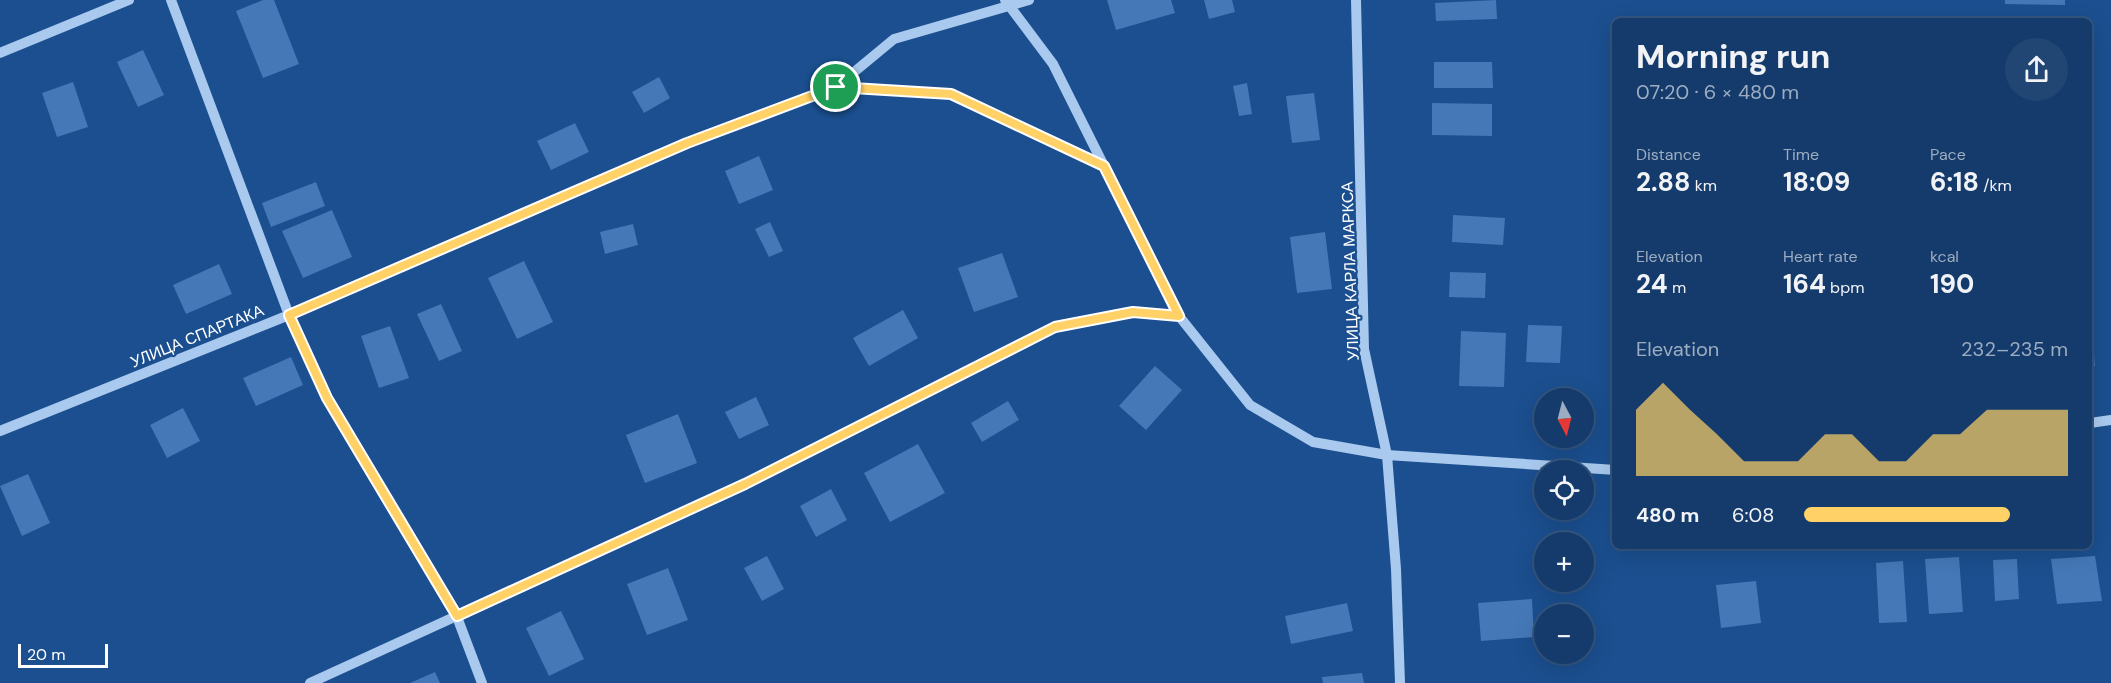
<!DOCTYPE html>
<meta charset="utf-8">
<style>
body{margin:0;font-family:"DM Sans",sans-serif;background:#214673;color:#f1f3f6;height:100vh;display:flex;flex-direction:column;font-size:22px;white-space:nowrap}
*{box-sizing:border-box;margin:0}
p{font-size:20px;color:#9dadc1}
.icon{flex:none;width:33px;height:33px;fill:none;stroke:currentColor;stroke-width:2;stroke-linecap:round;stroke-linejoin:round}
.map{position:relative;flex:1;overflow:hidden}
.details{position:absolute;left:1612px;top:18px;width:480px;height:531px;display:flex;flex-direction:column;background:#143b6b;border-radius:9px;box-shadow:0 6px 24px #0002,0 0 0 2px #33557e}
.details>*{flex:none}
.needle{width:39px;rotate:173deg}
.fabs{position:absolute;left:1534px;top:388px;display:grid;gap:12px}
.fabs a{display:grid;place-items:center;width:60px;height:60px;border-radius:50%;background:#143b6b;box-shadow:0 6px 24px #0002,0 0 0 2px #33557e;font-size:30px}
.scale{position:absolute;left:18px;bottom:15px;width:90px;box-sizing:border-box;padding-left:6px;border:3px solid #fff;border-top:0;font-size:16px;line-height:21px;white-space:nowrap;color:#fff;-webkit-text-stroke:4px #1b4f8f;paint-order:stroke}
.pin{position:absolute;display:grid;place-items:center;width:51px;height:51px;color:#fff;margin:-26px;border:3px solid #fff;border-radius:50%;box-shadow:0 2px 6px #0007}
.round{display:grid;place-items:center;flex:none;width:63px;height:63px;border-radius:32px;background:#214673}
.head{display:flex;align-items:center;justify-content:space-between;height:102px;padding:0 24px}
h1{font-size:33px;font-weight:700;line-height:45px}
.stats{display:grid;grid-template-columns:repeat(3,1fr);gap:9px;height:102px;padding:6px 24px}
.stats div{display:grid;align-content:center}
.stats b{font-size:26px;font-weight:700}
.stats small{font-size:16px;font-weight:400}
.stats p{font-size:16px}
.chart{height:168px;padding:12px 24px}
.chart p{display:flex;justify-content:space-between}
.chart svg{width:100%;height:108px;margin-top:6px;fill:#ffd166;opacity:.7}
ul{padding:0 24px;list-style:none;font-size:20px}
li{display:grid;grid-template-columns:96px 72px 1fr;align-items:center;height:45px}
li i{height:15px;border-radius:8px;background:#ffd166}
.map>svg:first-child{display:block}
</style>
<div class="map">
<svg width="2111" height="683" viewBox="0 0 2111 683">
<rect width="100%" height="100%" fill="#1b4f8f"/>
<path fill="#4478b7" d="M 263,0 L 274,0 L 299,64 L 263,78 L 236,11 Z
M 1107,0 L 1171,0 L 1175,13 L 1116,30 Z
M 1204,0 L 1232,0 L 1235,12 L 1209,19 Z
M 1496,0 L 1497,19 L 1436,21 L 1435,3 Z
M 2005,0 L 2065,0 L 2065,5 L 2005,4 Z
M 143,50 L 164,95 L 138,107 L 117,62 Z
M 1434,62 L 1492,62 L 1493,88 L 1434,88 Z
M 659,77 L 670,98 L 644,113 L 632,92 Z
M 73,82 L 88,127 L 57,137 L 42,93 Z
M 1247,83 L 1252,114 L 1239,116 L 1233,86 Z
M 1314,93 L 1320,140 L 1292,143 L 1286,96 Z
M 1432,103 L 1492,104 L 1492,136 L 1432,135 Z
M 575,123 L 589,152 L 551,170 L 537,141 Z
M 759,156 L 773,190 L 739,204 L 725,171 Z
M 316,182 L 325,206 L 271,227 L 262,203 Z
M 332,210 L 352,257 L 303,278 L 282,231 Z
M 1453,215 L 1505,218 L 1503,245 L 1452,242 Z
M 770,222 L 783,251 L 769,257 L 755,229 Z
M 633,224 L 638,245 L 605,254 L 600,232 Z
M 1325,232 L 1332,289 L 1297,293 L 1290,237 Z
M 1002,253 L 1018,297 L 974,312 L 958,268 Z
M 524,261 L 553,322 L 517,339 L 488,278 Z
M 219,264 L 232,294 L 186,314 L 173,285 Z
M 1450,272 L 1486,273 L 1485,298 L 1449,297 Z
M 441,304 L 462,351 L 439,361 L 417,314 Z
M 903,310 L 918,338 L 869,366 L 853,338 Z
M 1528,325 L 1562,326 L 1560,363 L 1526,362 Z
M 390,326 L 409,378 L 379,388 L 361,336 Z
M 1461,331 L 1506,333 L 1504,387 L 1459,386 Z
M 2090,332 L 2092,332 L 2095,366 L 2090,366 Z
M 291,357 L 303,385 L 256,406 L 243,378 Z
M 1155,366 L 1182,390 L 1146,430 L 1119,406 Z
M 756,397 L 769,425 L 739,439 L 725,412 Z
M 1008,401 L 1019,420 L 982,442 L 971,423 Z
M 183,408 L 200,441 L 167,458 L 150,425 Z
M 678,414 L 697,463 L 645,483 L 626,435 Z
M 918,444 L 945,493 L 890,522 L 864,473 Z
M 28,474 L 50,523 L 22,536 L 0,486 Z
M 831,489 L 847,520 L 816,537 L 800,506 Z
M 767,556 L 784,589 L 762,601 L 744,568 Z
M 2095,556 L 2102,601 L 2057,604 L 2051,559 Z
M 1959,557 L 1963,612 L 1929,614 L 1925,559 Z
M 2017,559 L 2019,599 L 1995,601 L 1993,560 Z
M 1903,561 L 1907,622 L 1879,623 L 1876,563 Z
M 668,568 L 688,620 L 647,635 L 627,584 Z
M 1756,581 L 1761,623 L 1721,628 L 1716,585 Z
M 1532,599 L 1534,637 L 1481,641 L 1478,603 Z
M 1347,603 L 1353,631 L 1291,644 L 1285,616 Z
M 561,611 L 584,659 L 549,676 L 526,628 Z
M 435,672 L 440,683 L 410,683 Z
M 1362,673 L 1364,683 L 1323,683 L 1322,677 Z"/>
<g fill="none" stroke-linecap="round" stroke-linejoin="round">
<path stroke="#a9c9ee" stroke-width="10" d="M 171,0 L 289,315 L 327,397 L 457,617 L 482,683
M 1005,0 L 1053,64 L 1179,316 L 1250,405 L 1313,442 L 1387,455 L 1616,470
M 1356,0 L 1364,349 L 1387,455 L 1396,569 L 1400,683
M 0,53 L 129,0
M 836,87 L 951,94 L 1104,166
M 2090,423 L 2111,420
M 0,431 L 289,315 L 687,143 L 836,87 L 894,39 L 1029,0
M 310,683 L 745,484 L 1055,327 L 1133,312 L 1179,316"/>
</g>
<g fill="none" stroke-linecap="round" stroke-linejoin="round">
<defs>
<path id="route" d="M 836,87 L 951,94 L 1104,166 L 1179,316 L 1133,312 L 1055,327 L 745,484 L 457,616 L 327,398 L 289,315 L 687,143 Z"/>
</defs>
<use href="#route" stroke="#fff" stroke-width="12"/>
<use href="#route" stroke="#ffd166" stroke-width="8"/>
</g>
<g text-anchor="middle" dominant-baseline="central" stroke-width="4.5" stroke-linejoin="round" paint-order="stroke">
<g font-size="16" fill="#fff" stroke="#1b4f8f">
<text transform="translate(1350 271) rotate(-92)">УЛИЦА КАРЛА МАРКСА</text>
<text transform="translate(197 336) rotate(-22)">УЛИЦА СПАРТАКА</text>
</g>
</g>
</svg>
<div class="fabs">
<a><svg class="needle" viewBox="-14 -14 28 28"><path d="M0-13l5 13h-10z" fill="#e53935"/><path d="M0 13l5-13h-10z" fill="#9dadc1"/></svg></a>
<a><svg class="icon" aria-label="locate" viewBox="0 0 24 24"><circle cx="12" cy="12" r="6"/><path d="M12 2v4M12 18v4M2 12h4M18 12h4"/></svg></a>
<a>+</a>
<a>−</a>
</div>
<div class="scale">20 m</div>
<div class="pin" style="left:836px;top:87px;background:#1e9e55"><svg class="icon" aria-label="arrive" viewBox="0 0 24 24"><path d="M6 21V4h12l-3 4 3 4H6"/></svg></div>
<section class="details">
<div class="head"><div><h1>Morning run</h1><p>07:20 · 6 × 480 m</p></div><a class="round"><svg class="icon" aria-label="share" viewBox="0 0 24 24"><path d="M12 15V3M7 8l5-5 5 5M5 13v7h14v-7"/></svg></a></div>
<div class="stats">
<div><p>Distance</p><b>2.88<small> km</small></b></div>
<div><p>Time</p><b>18:09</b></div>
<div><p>Pace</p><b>6:18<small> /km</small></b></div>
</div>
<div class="stats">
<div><p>Elevation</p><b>24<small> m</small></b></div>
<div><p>Heart rate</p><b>164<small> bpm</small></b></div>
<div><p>kcal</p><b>190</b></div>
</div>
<div class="chart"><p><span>Elevation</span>232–235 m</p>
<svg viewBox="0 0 160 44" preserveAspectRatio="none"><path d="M0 44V17L10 6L20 17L30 27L40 38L50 38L60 38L70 27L80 27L90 38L100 38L110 27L120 27L130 17L140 17L150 17L160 17V44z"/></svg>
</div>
<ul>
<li><b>480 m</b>6:08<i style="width:78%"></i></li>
</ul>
</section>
</div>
